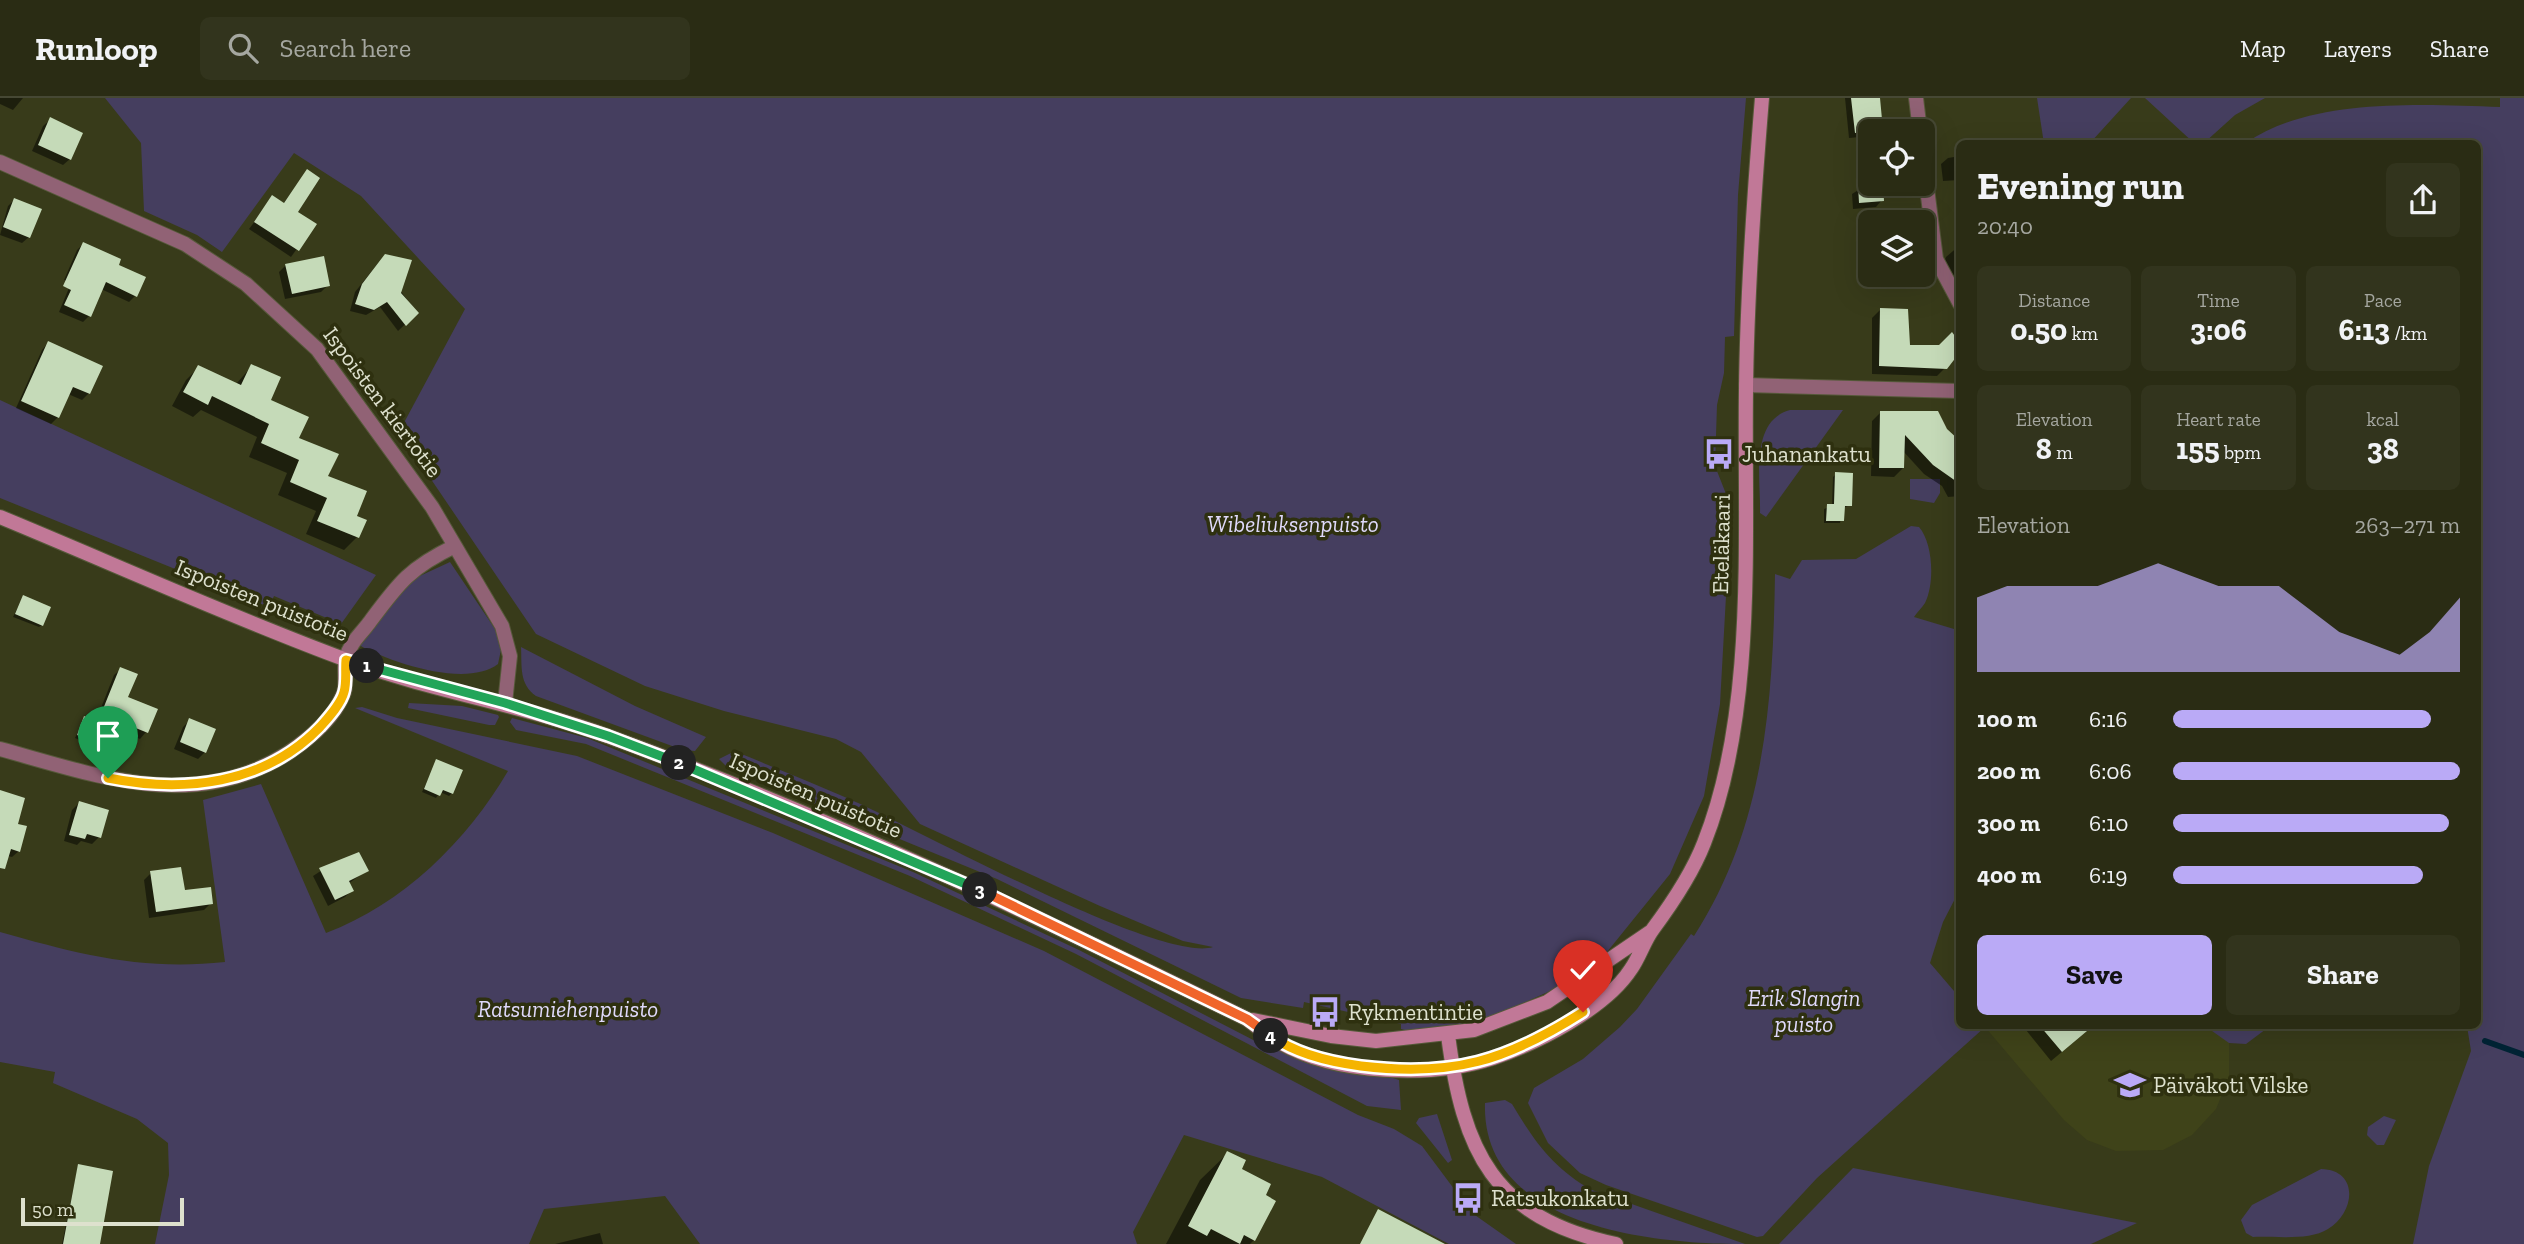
<!DOCTYPE html>
<meta charset="utf-8">
<style>
body{margin:0;font-family:"Zilla Slab",serif;background:#32341d;color:#f1f3f6;height:100vh;display:flex;flex-direction:column;font-size:26px;white-space:nowrap}
*{box-sizing:border-box;margin:0}
p{font-size:23px;color:#a5a7a0}
.icon{flex:none;width:38px;height:38px;fill:none;stroke:currentColor;stroke-width:2;stroke-linecap:round;stroke-linejoin:round}
.map{position:relative;flex:1;overflow:hidden}
.panel{position:absolute;left:1956px;top:42px;width:525px;height:889px;display:flex;flex-direction:column;background:#2a2c14;border-radius:10px;box-shadow:0 7px 28px #0002,0 0 0 2px #464834}
.panel>*{flex:none}
.fabs{position:absolute;left:1858px;top:21px;display:grid;gap:14px}
.fabs a{display:grid;place-items:center;width:77px;height:77px;border-radius:10px;background:#2a2c14;box-shadow:0 7px 28px #0002,0 0 0 2px #464834;font-size:35px}
.scale{position:absolute;left:21px;bottom:18px;width:163px;box-sizing:border-box;padding-left:7px;border:4px solid #dee1ce;border-top:0;font-size:19px;line-height:24px;white-space:nowrap;color:#dee1ce;-webkit-text-stroke:5px #2e300f;paint-order:stroke}
.pin{position:absolute;display:grid;place-items:center;width:60px;height:60px;color:#fff;margin:-72px -30px;border-radius:50% 50% 50% 0;rotate:-45deg;box-shadow:0 0 7px #0007}
.pin .icon{rotate:45deg}
.km{position:absolute;width:35px;height:35px;margin:-18px;border-radius:50%;background:#222;color:#fff;font-size:19px;line-height:35px;text-align:center}
.round{display:grid;place-items:center;flex:none;width:74px;height:74px;border-radius:10px;background:#32341d}
.summary{display:flex;align-items:center;justify-content:space-between;height:119px;padding:0 21px}
h1{font-size:38px;font-weight:700;line-height:52px}
.metrics{display:grid;grid-template-columns:repeat(3,1fr);gap:10px;height:119px;padding:7px 21px}
.metrics div{display:grid;align-content:center;border-radius:10px;background:#32341d;text-align:center}
.metrics b{font-size:30px;font-weight:700}
.metrics small{font-size:19px;font-weight:400}
.metrics p{font-size:19px}
.chart{height:196px;padding:14px 21px}
.chart p{display:flex;justify-content:space-between}
.chart svg{width:100%;height:126px;margin-top:7px;fill:#baaaf6;opacity:.7}
.primary-button{display:flex;gap:14px;margin-top:auto;padding:14px 21px}
.primary-button a{flex:1;height:80px;border-radius:10px;background:#baaaf6;color:#111;font-size:28px;font-weight:700;line-height:80px;text-align:center}
.primary-button a+a{background:#32341d;color:#f1f3f6}
ul{padding:0 21px;list-style:none;font-size:23px}
li{display:grid;grid-template-columns:112px 84px 1fr;align-items:center;height:52px}
li i{height:18px;border-radius:9px;background:#baaaf6}
header{display:flex;align-items:center;gap:42px;box-sizing:border-box;height:98px;padding:0 35px;background:#2a2c14;border-bottom:2px solid #464834}
header strong{font-size:33px}
nav{display:flex;gap:38px;margin-inline-start:auto;font-size:24px}
.search{width:490px;height:63px;background:#32341d;display:flex;align-items:center;gap:18px;box-sizing:border-box;padding:0 24px;border-radius:10px;color:#a5a7a0;font-size:26px}
.map>svg:first-child{display:block}
</style>
<header>
<strong>Runloop</strong>
<div class="search"><svg class="icon" aria-label="search" viewBox="0 0 24 24"><circle cx="10" cy="10" r="6"/><path d="M15 15l6 6"/></svg>Search here</div>
<nav><a>Map</a><a>Layers</a><a>Share</a></nav>
</header>
<div class="map">
<svg width="2524" height="1146" viewBox="0 0 2524 1146">
<rect width="100%" height="100%" fill="#383b1a"/>
<path fill="#3f4319" d="M 1988,928 L 2223,928 L 2229,945 L 2229,979 L 2216,1011 L 2192,1037 L 2163,1052 L 2116,1053 L 2087,1042 L 2064,1022 L 1985,929 Z"/>
<path fill="#453e5f" d="M 105,0 L 1746,0 L 1738,97 L 1734,238 L 1725,239 L 1724,275 L 1717,307 L 1715,368 L 1728,401 L 1730,426 L 1720,606 L 1704,698 L 1670,776 L 1607,854 L 1550,893 L 1488,921 L 1461,928 L 1409,933 L 1401,931 L 1401,926 L 1304,904 L 1303,910 L 1241,900 L 997,781 L 729,671 L 719,661 L 731,655 L 744,657 C 778,671 813,685 847,700 C 910,727 1160,866 1213,849 L 1183,843 L 1100,808 L 920,726 L 861,654 L 836,641 L 724,613 L 645,588 L 536,536 L 399,334 L 465,211 L 361,98 L 294,55 L 222,154 L 197,137 L 144,113 L 141,45 Z
M 2037,0 L 2131,0 L 2090,45 L 2044,46 Z
M 2145,0 L 2265,0 L 2235,17 L 2204,45 L 2195,46 Z
M 2500,0 L 2524,0 L 2524,1146 L 2413,1146 L 2429,1068 L 2471,953 L 2467,928 L 2478,928 L 2478,46 L 2246,45 C 2309,0 2420,6 2500,9 Z
M 0,302 L 376,477 L 341,526 L 274,498 L 269,509 L 0,400 Z
M 1790,312 L 1843,312 L 1766,419 L 1760,415 C 1761,383 1749,323 1790,312 Z
M 1910,381 L 1940,381 L 1940,395 L 1934,405 L 1910,401 Z
M 1911,428 L 1919,429 C 1933,445 1935,485 1925,505 C 1922,510 1917,514 1914,519 L 1954,531 L 1960,550 L 1960,791 L 1943,824 L 1930,865 L 1960,900 L 1960,928 L 1985,929 L 1817,1080 L 1763,1138 L 1757,1139 L 1606,1087 L 1580,1075 L 1548,1045 L 1528,1005 L 1534,990 L 1583,961 L 1620,929 L 1637,911 L 1691,836 L 1694,838 C 1765,728 1773,603 1775,476 L 1790,481 L 1802,462 L 1856,461 Z
M 450,464 L 497,534 L 502,547 L 498,566 C 467,590 391,565 359,547 L 409,483 Z
M 521,549 L 635,608 L 706,639 L 695,653 L 683,652 L 536,598 C 519,586 522,569 521,549 Z
M 409,605 L 462,608 L 498,617 L 499,619 L 495,627 L 489,627 L 408,610 Z
M 362,609 L 397,620 L 577,658 L 773,735 L 1044,853 L 1358,1017 L 1394,1031 L 1422,1048 L 1472,1115 L 1516,1146 L 1449,1146 L 1322,1079 L 1184,1037 L 1133,1134 L 1137,1146 L 700,1146 L 665,1098 L 544,1111 L 529,1146 L 155,1146 L 169,1077 L 168,1045 L 137,1021 L 53,985 L 55,974 L 0,964 L 0,834 C 78,856 142,873 225,864 L 203,702 L 261,686 L 326,835 C 403,806 467,743 508,673 L 355,610 Z
M 512,620 L 587,640 L 913,774 L 1079,852 L 1261,946 L 1338,973 L 1393,980 L 1399,982 L 1401,1012 L 1367,1008 L 1076,856 L 910,778 L 586,646 L 516,632 L 510,624 Z
M 2205,928 L 2270,928 L 2246,946 L 2229,945 Z
M 1505,1002 L 1512,1006 C 1534,1043 1554,1071 1592,1092 L 1745,1146 C 1655,1146 1481,1130 1485,1005 Z
M 1437,1016 L 1452,1062 L 1448,1065 L 1416,1025 L 1419,1020 Z
M 2384,1018 L 2396,1022 L 2384,1047 L 2377,1047 L 2367,1037 L 2368,1029 Z
M 1853,1070 L 2137,1125 L 2091,1146 L 1779,1146 Z
M 2321,1071 C 2360,1072 2355,1115 2328,1131 C 2309,1143 2275,1138 2253,1139 L 2246,1135 L 2241,1122 L 2252,1107 Z"/>
<path fill="#0007" d="M 0,0 L 23,0 L 13,12 L 0,6 Z
M 1845,0 L 1879,0 L 1881,32 L 1871,33 L 1871,38 L 1849,40 Z
M 50,22 L 70,61 L 63,67 L 32,53 L 43,28 Z
M 1960,58 L 1960,82 L 1943,83 L 1941,66 L 1948,60 Z
M 1868,68 L 1871,86 L 1893,88 L 1882,95 L 1882,102 L 1876,109 L 1853,111 L 1852,96 L 1863,89 L 1862,75 Z
M 307,73 L 295,114 L 314,127 L 291,159 L 249,131 L 273,99 L 283,106 Z
M 14,102 L 29,139 L 22,145 L 0,137 L 8,108 Z
M 83,146 L 116,168 L 136,197 L 129,204 L 101,191 L 89,218 L 83,224 L 59,214 L 71,185 L 64,182 L 77,152 Z
M 1960,147 L 1960,200 L 1942,170 L 1946,159 Z
M 379,164 L 417,215 L 398,233 L 380,209 L 366,217 L 350,213 L 355,194 Z
M 286,167 L 328,187 L 321,194 L 285,201 L 279,174 Z
M 1880,212 L 1908,249 L 1945,270 L 1937,278 L 1872,276 L 1872,220 Z
M 48,245 L 89,295 L 82,302 L 68,296 L 58,319 L 51,326 L 16,310 L 42,252 Z
M 252,268 L 268,303 L 326,379 L 357,439 L 344,452 L 306,436 L 316,413 L 278,397 L 287,375 L 249,359 L 257,339 L 201,312 L 193,319 L 172,308 L 186,282 L 199,269 L 236,286 Z
M 1881,314 L 1946,332 L 1960,344 L 1960,398 L 1948,399 L 1942,388 L 1924,376 L 1903,353 L 1903,370 L 1894,379 L 1871,378 L 1872,323 Z
M 1836,376 L 1850,407 L 1843,410 L 1840,425 L 1824,425 L 1824,411 L 1832,408 L 1833,379 Z
M 23,499 L 42,527 L 39,529 L 13,519 Z
M 121,571 L 126,600 L 146,634 L 140,641 L 108,628 L 98,650 L 75,640 L 85,620 L 95,625 L 114,577 Z
M 190,622 L 205,654 L 198,661 L 174,651 L 183,629 Z
M 437,663 L 452,695 L 449,698 L 440,694 L 436,700 L 422,694 Z
M 0,694 L 16,727 L 19,753 L 12,759 L 0,756 Z
M 79,705 L 99,739 L 92,746 L 81,743 L 77,747 L 64,743 L 72,712 Z
M 336,763 L 338,767 L 367,772 L 348,786 L 351,793 L 345,799 L 328,808 L 313,778 Z
M 151,775 L 183,794 L 211,805 L 204,812 L 149,820 L 144,782 Z
M 2031,928 L 2093,928 L 2051,963 L 2026,932 Z
M 1228,1055 L 1263,1098 L 1254,1142 L 1250,1146 L 1166,1146 L 1200,1082 Z
M 78,1068 L 98,1146 L 62,1146 Z
M 600,1135 L 603,1146 L 555,1146 Z"/>
<g fill="none" stroke-linecap="round" stroke-linejoin="round">
<path stroke="#002334" stroke-width="6" d="M 2485,943 L 2524,957"/>
</g>
<path fill="#c5dab8" d="M 1851,0 L 1880,0 L 1883,32 L 1855,35 Z
M 50,19 L 83,35 L 71,62 L 38,47 Z
M 307,71 L 320,80 L 298,114 L 317,126 L 299,153 L 254,124 L 272,97 L 284,105 Z
M 1883,86 L 1884,103 L 1859,105 L 1858,87 Z
M 14,100 L 42,111 L 30,140 L 3,129 Z
M 83,144 L 121,161 L 119,167 L 146,179 L 137,199 L 106,184 L 91,219 L 64,207 L 71,192 L 63,188 Z
M 385,156 L 412,162 L 401,195 L 419,215 L 406,228 L 387,204 L 374,212 L 355,206 L 362,186 Z
M 324,158 L 330,188 L 292,196 L 285,166 Z
M 1880,210 L 1908,211 L 1910,247 L 1939,247 L 1952,234 L 1960,245 L 1960,254 L 1947,271 L 1879,268 Z
M 48,243 L 103,268 L 90,296 L 73,289 L 59,320 L 21,303 Z
M 251,266 L 281,279 L 271,302 L 309,319 L 299,340 L 339,356 L 328,378 L 367,393 L 357,418 L 367,422 L 359,440 L 317,423 L 327,400 L 290,384 L 299,362 L 261,345 L 269,326 L 212,298 L 208,307 L 183,294 L 198,267 L 241,287 Z
M 1880,313 L 1938,313 L 1947,331 L 1960,343 L 1960,386 L 1933,367 L 1905,337 L 1904,370 L 1879,370 Z
M 1835,374 L 1853,375 L 1852,408 L 1845,408 L 1844,423 L 1826,423 L 1827,406 L 1834,406 Z
M 23,497 L 51,509 L 43,528 L 15,516 Z
M 120,569 L 138,576 L 128,599 L 158,611 L 148,635 L 101,616 Z
M 84,618 L 110,629 L 102,648 L 77,637 Z
M 189,620 L 216,631 L 206,655 L 180,644 Z
M 436,661 L 463,672 L 453,696 L 443,692 L 440,698 L 424,691 Z
M 0,692 L 25,700 L 18,726 L 27,728 L 20,754 L 11,751 L 5,771 L 0,770 Z
M 79,703 L 109,712 L 101,740 L 87,736 L 85,741 L 69,737 Z
M 359,754 L 369,773 L 349,783 L 354,793 L 335,802 L 319,770 Z
M 181,769 L 185,792 L 211,789 L 213,806 L 156,814 L 150,773 Z
M 2040,928 L 2093,928 L 2062,954 Z
M 1227,1053 L 1246,1062 L 1242,1071 L 1271,1086 L 1266,1097 L 1276,1103 L 1255,1143 L 1244,1137 L 1240,1146 L 1211,1131 L 1207,1138 L 1188,1128 Z
M 78,1066 L 113,1073 L 100,1146 L 63,1146 Z
M 1378,1111 L 1445,1146 L 1360,1146 Z"/>
<g fill="none" stroke-linecap="round" stroke-linejoin="round">
<defs>
<path id="street" d="M 1916,0 L 1920,33
M 1923,59 L 1936,161 L 1960,206
M 0,64 L 185,146 L 246,186 L 317,251 L 432,409 L 502,528 L 510,558 L 505,605
M 1746,287 L 1960,293
M 0,651 C 99,678 193,715 288,655 C 309,641 333,621 343,597 C 348,587 343,572 346,560 C 350,545 360,537 369,525 C 398,486 409,470 455,448"/>
<path id="secondary" d="M 0,419 C 114,466 228,518 344,561 C 431,593 523,607 610,639 C 829,718 1038,819 1247,921 C 1258,929 1268,938 1279,944 C 1336,977 1432,980 1493,960 C 1537,945 1605,911 1631,871 C 1640,858 1644,843 1653,831 C 1673,804 1692,776 1704,745 C 1757,612 1744,435 1746,292 C 1747,194 1754,97 1762,0
M 1253,922 L 1331,938 L 1376,943 L 1474,932 L 1547,904 L 1650,834
M 1448,937 C 1463,1053 1493,1120 1616,1146"/>
</defs>
<use href="#street" stroke="#56593a" stroke-width="16"/>
<use href="#secondary" stroke="#56593a" stroke-width="16"/>
<use href="#street" stroke="#916275" stroke-width="14"/>
<use href="#secondary" stroke="#c17897" stroke-width="14"/>
</g>
<g fill="none" stroke-linecap="round" stroke-linejoin="round">
<defs>
<path id="split-1" d="M 108,680 C 183,695 264,687 320,629 C 328,620 341,606 344,594 C 347,584 345,572 346,562 L 367,568"/>
<path id="split-2" d="M 367,568 L 505,605 L 608,638 L 679,665"/>
<path id="split-3" d="M 679,665 L 980,792"/>
<path id="split-4" d="M 980,792 L 1247,921 L 1271,938"/>
<path id="split-5" d="M 1271,938 C 1296,956 1330,964 1361,968 C 1453,979 1506,963 1583,914"/>
</defs>
<use href="#split-1" stroke="#fff" stroke-width="14"/>
<use href="#split-2" stroke="#fff" stroke-width="14"/>
<use href="#split-3" stroke="#fff" stroke-width="14"/>
<use href="#split-4" stroke="#fff" stroke-width="14"/>
<use href="#split-5" stroke="#fff" stroke-width="14"/>
<use href="#split-1" stroke="#f5b400" stroke-width="9"/>
<use href="#split-2" stroke="#22a559" stroke-width="9"/>
<use href="#split-3" stroke="#22a559" stroke-width="9"/>
<use href="#split-4" stroke="#f0652b" stroke-width="9"/>
<use href="#split-5" stroke="#f5b400" stroke-width="9"/>
</g>
<defs>
<symbol id="bus-bare" viewBox="-9 -9 18 18"><path d="M-5-6H5V4H4V6H2V4H-2V6H-4V4H-5ZM-3.5-4V0h7V-4ZM-3.5 1.2v1.5H-2V1.2ZM2 1.2v1.5H3.5V1.2Z" fill="#baaaf6" stroke="#2e300f" stroke-width="2.5" paint-order="stroke"/></symbol>
<symbol id="school-bare" viewBox="-9 -9 18 18"><path d="M0-5L7-2L0 1L-7-2ZM-4 1L0 2.5L4 1V4Q0 6-4 4Z" fill="#baaaf6" stroke="#2e300f" stroke-width="2.5" paint-order="stroke"/></symbol>
</defs>
<g fill-rule="evenodd">
<use href="#bus-bare" x="1697" y="334" width="44" height="44"/>
<use href="#bus-bare" x="1303" y="892" width="44" height="44"/>
<use href="#school-bare" x="2108" y="965" width="44" height="44"/>
<use href="#bus-bare" x="1446" y="1078" width="44" height="44"/>
</g>
<g text-anchor="middle" dominant-baseline="central" stroke-width="7" stroke-linejoin="round" paint-order="stroke">
<g font-size="23" fill="#dee1ce" stroke="#2e300f">
<text transform="translate(383 304) rotate(53)">Ispoisten kiertotie</text>
<text transform="translate(1721 446) rotate(-89)">Eteläkaari</text>
<text transform="translate(262 502) rotate(22)">Ispoisten puistotie</text>
<text transform="translate(816 697) rotate(23)">Ispoisten puistotie</text>
</g>
<g font-size="23" fill="#dee1ce" stroke="#2e300f" text-anchor="start">
<text x="1742" y="356">Juhanankatu</text>
<text x="1348" y="914">Rykmentintie</text>
<text x="2153" y="987">Päiväkoti Vilske</text>
<text x="1491" y="1100">Ratsukonkatu</text>
</g>
<g font-size="23" font-style="italic" fill="#dfd9fb" stroke="#2e300f">
<text x="1293" y="426">Wibeliuksenpuisto</text>
<text x="1804" y="900">Erik Slangin<tspan x="1804" dy="26">puisto</tspan></text>
<text x="568" y="911">Ratsumiehenpuisto</text>
</g>
</g>
</svg>
<div class="fabs">
<a><svg class="icon" aria-label="locate" viewBox="0 0 24 24"><circle cx="12" cy="12" r="6"/><path d="M12 2v4M12 18v4M2 12h4M18 12h4"/></svg></a>
<a><svg class="icon" aria-label="layers" viewBox="0 0 24 24"><path d="M12 4l9 5-9 5-9-5zM3 14l9 5 9-5"/></svg></a>
</div>
<div class="scale">50 m</div>
<div class="pin" style="left:108px;top:680px;background:#1e9e55"><svg class="icon" aria-label="arrive" viewBox="0 0 24 24"><path d="M6 21V4h12l-3 4 3 4H6"/></svg></div>
<div class="pin" style="left:1583px;top:914px;background:#d93025"><svg class="icon" aria-label="check" viewBox="0 0 24 24"><path d="M5 12l5 5 9-10"/></svg></div>
<b class="km" style="left:367px;top:568px">1</b>
<b class="km" style="left:679px;top:665px">2</b>
<b class="km" style="left:980px;top:792px">3</b>
<b class="km" style="left:1271px;top:938px">4</b>
<section class="panel">
<div class="summary"><div><h1>Evening run</h1><p>20:40</p></div><a class="round"><svg class="icon" aria-label="share" viewBox="0 0 24 24"><path d="M12 15V3M7 8l5-5 5 5M5 13v7h14v-7"/></svg></a></div>
<div class="metrics">
<div><p>Distance</p><b>0.50<small> km</small></b></div>
<div><p>Time</p><b>3:06</b></div>
<div><p>Pace</p><b>6:13<small> /km</small></b></div>
</div>
<div class="metrics">
<div><p>Elevation</p><b>8<small> m</small></b></div>
<div><p>Heart rate</p><b>155<small> bpm</small></b></div>
<div><p>kcal</p><b>38</b></div>
</div>
<div class="chart"><p><span>Elevation</span>263–271 m</p>
<svg viewBox="0 0 160 44" preserveAspectRatio="none"><path d="M0 44V18L10 14L20 14L30 14L40 14L50 10L60 6L70 10L80 14L90 14L100 14L110 22L120 30L130 34L140 38L150 30L160 18V44z"/></svg>
</div>
<ul>
<li><b>100 m</b>6:16<i style="width:90%"></i></li>
<li><b>200 m</b>6:06<i style="width:100%"></i></li>
<li><b>300 m</b>6:10<i style="width:96%"></i></li>
<li><b>400 m</b>6:19<i style="width:87%"></i></li>
</ul>
<div class="primary-button"><a>Save</a><a>Share</a></div>
</section>
</div>
